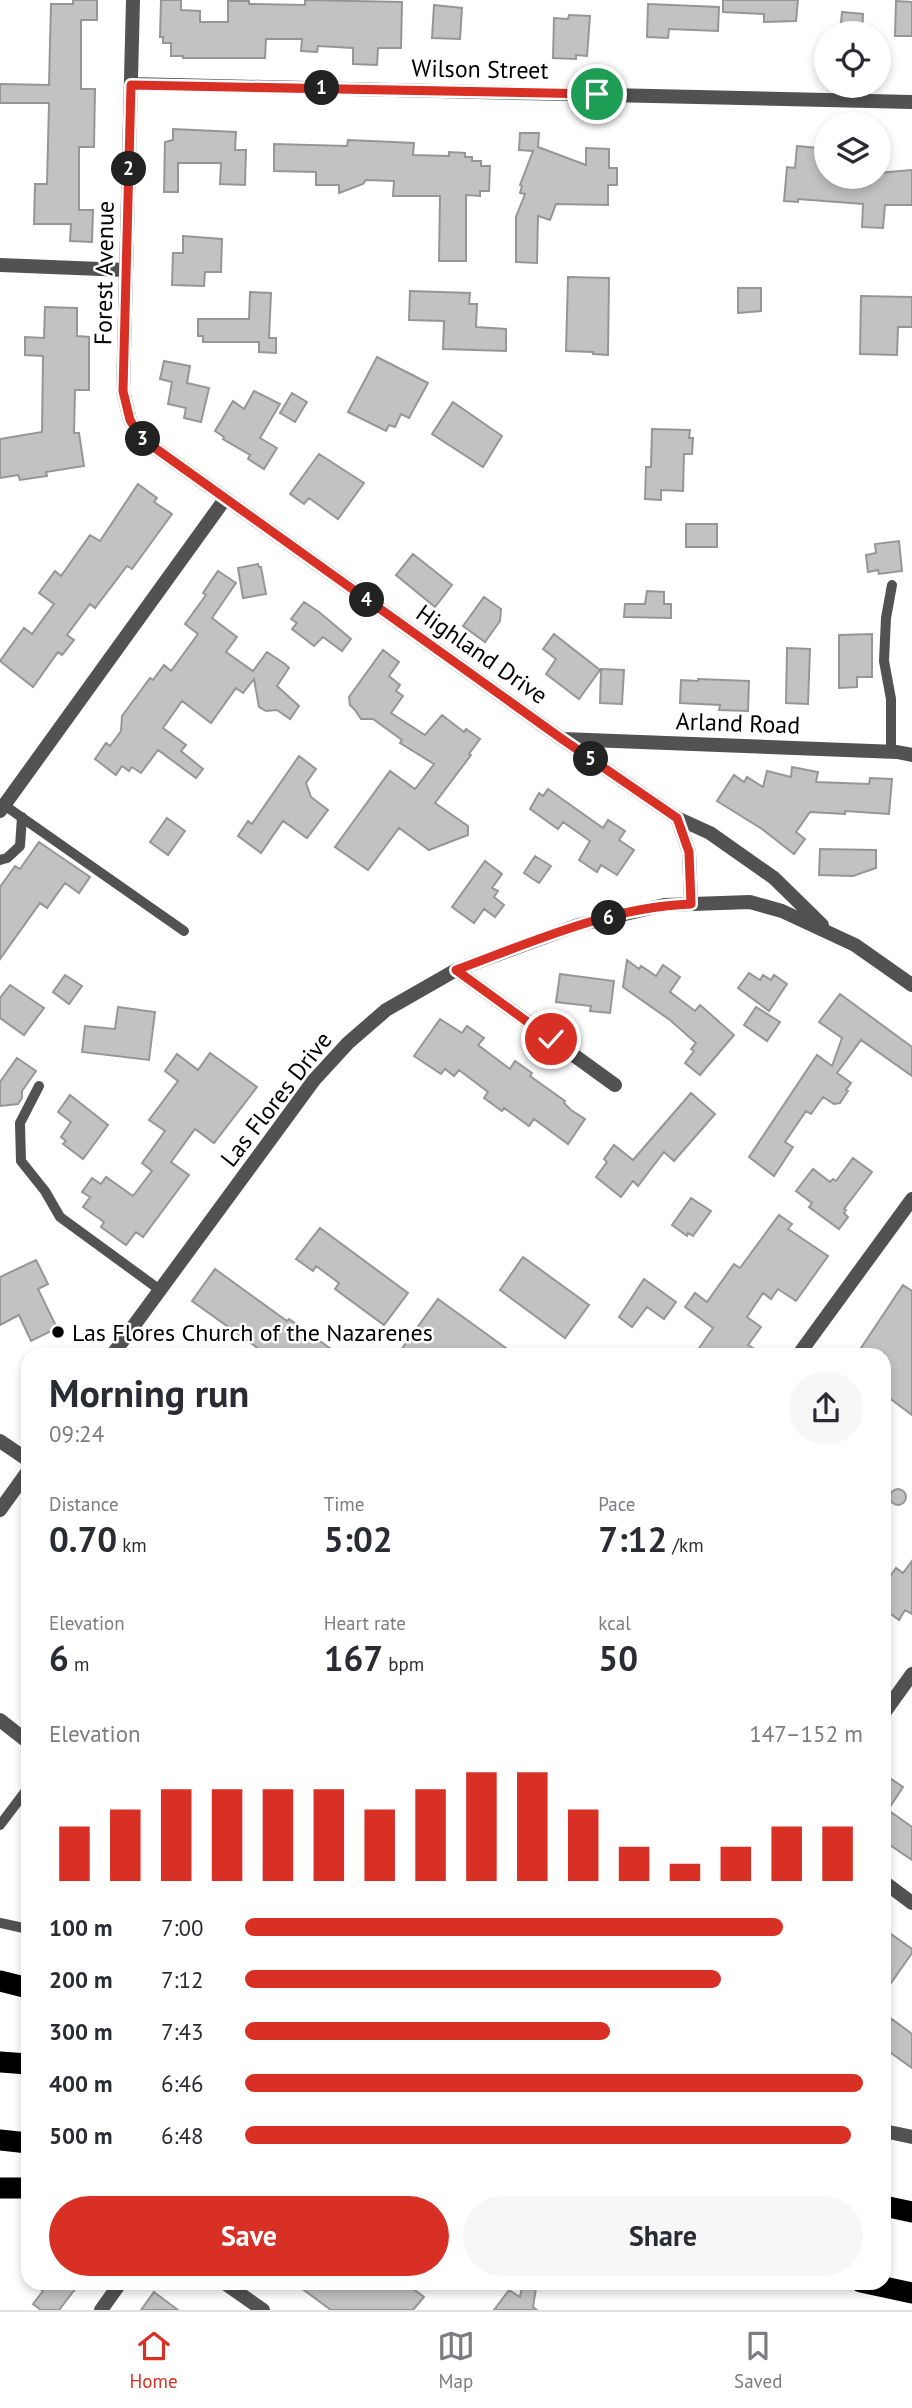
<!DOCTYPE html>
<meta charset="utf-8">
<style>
body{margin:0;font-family:"PT Sans",sans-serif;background:#f7f7f7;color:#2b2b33;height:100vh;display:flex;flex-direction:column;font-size:26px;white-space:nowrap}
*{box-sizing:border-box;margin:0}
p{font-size:23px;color:#7c7c81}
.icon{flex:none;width:38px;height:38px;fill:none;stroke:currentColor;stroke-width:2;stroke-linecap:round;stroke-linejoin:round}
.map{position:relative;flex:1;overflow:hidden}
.sheet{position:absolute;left:21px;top:1348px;width:870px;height:942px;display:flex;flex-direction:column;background:#fff;border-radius:21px;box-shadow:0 4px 10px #0003}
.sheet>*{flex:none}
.controls{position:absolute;left:814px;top:21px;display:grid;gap:14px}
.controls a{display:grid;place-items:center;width:77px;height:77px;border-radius:50%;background:#fff;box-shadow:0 4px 10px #0003;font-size:35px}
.pin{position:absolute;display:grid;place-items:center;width:60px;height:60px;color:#fff;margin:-30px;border:4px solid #fff;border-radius:50%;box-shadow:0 2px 7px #0007}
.km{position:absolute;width:35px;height:35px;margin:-18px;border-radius:50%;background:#222;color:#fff;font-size:19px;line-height:35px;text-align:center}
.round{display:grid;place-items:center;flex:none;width:74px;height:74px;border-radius:37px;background:#f7f7f7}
.summary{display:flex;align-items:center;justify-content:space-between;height:119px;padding:0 28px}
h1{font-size:38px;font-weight:700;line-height:52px}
.metrics{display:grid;grid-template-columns:repeat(3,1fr);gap:10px;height:119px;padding:7px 28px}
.metrics div{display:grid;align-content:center}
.metrics b{font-size:35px;font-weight:700}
.metrics small{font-size:19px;font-weight:400}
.metrics p{font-size:19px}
.chart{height:196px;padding:14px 28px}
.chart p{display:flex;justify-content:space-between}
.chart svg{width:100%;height:126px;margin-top:7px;stroke:#d93025;stroke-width:6}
.action{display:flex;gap:14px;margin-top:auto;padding:14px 28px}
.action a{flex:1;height:80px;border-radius:42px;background:#d93025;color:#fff;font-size:28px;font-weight:700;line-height:80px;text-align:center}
.action a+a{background:#f7f7f7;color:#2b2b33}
ul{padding:0 28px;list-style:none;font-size:23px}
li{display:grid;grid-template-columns:112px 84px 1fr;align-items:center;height:52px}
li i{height:18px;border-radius:9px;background:#d93025}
.tabs{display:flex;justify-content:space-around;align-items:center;height:98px;border-top:2px solid #e1e1e2;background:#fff;font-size:19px;color:#7c7c81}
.tabs a{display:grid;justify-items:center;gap:4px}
.tabs .on{color:#d93025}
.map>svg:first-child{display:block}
</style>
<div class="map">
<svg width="912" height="2310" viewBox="0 0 912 2310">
<rect width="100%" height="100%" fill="#fff"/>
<path fill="#c2c2c2" stroke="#969696" stroke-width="2" d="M 73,0 L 97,0 L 97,20 L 81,20 L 81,89 L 95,89 L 94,147 L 79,147 L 79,210 L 93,210 L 92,242 L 70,241 L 71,224 L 34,224 L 35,184 L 47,184 L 49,103 L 0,103 L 0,84 L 49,85 L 51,4 L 73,4 Z
M 161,0 L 181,0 L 181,10 L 200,11 L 200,22 L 228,22 L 228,1 L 249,1 L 249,4 L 305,5 L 305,0 L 402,2 L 401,48 L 378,48 L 377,65 L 353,64 L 353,48 L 318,46 L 317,52 L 301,51 L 302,39 L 266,39 L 265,58 L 183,58 L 183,56 L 171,56 L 171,43 L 163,43 L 163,37 L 160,37 Z
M 723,0 L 798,0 L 796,21 L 764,22 L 764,14 L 723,12 Z
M 896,1 L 912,2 L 912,36 L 895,36 Z
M 648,4 L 719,7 L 718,31 L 669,29 L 668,38 L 647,37 Z
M 434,5 L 462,8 L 460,39 L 432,38 Z
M 842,12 L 863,14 L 862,33 L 840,33 Z
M 569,15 L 590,16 L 587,56 L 576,55 L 576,59 L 553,58 L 554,18 L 568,19 Z
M 173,129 L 236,132 L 235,150 L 246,150 L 245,185 L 220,184 L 221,163 L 178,163 L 178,192 L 164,192 L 165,142 L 173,140 Z
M 520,133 L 539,133 L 538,147 L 586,165 L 586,148 L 609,149 L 609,168 L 617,168 L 617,185 L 608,185 L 608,205 L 556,204 L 550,220 L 538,216 L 537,263 L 516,262 L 516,217 L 525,194 L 520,193 L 522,186 L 520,185 L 533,151 L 519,150 Z
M 348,140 L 414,143 L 413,155 L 449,156 L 449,152 L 465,153 L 465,157 L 472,157 L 472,161 L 481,161 L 481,166 L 490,166 L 489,191 L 480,191 L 480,196 L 466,195 L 466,261 L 439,261 L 440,196 L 393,196 L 394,181 L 366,180 L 363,184 L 339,193 L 339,185 L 316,185 L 316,172 L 274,171 L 274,144 L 347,146 Z
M 797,146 L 818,148 L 818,156 L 826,157 L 826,177 L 878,177 L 878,173 L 912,170 L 912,205 L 885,205 L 883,228 L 862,227 L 863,204 L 798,199 L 798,202 L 784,201 L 787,167 L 795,168 Z
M 183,236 L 222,239 L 221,272 L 205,272 L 204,286 L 172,285 L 173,253 L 183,253 Z
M 568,277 L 609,278 L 608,355 L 593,354 L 593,352 L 566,351 Z
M 738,288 L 761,288 L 761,311 L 738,313 Z
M 410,291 L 470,293 L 469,304 L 477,304 L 476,327 L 506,329 L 506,351 L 443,349 L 444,321 L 409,320 Z
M 250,292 L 271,293 L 269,338 L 276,338 L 276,353 L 259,352 L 259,342 L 203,342 L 203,336 L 198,336 L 198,319 L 249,319 Z
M 861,296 L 912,297 L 912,327 L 898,327 L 897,355 L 860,354 Z
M 45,307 L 77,308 L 77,336 L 89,337 L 89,390 L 75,390 L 74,433 L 79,433 L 84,466 L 46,472 L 47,476 L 20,480 L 18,475 L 0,478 L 0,439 L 42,432 L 43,356 L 25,355 L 25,337 L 44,338 Z
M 377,357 L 428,383 L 409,418 L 401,414 L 395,427 L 389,425 L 386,431 L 348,412 Z
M 164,361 L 190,366 L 187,383 L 209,388 L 201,422 L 184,418 L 186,408 L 168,404 L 172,382 L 160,379 Z
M 254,391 L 280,404 L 260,438 L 277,448 L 264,469 L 248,459 L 250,455 L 223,439 L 224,437 L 215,431 L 233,401 L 244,409 Z
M 292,393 L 307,402 L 295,422 L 280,413 Z
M 453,402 L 502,436 L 483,467 L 432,434 Z
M 652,429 L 690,430 L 689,438 L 693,438 L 692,454 L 684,454 L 683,491 L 661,490 L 661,500 L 645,499 L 646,467 L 651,467 Z
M 319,454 L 364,483 L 338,519 L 309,498 L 304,504 L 290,494 Z
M 138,484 L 157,498 L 154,502 L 172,514 L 132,569 L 127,566 L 95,608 L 90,604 L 67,635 L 74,640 L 62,655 L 58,652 L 33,687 L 0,661 L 24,628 L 32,634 L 54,604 L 39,593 L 55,571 L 61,576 L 90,535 L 100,541 Z
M 686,524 L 717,524 L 717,547 L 686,547 Z
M 899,541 L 902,571 L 879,574 L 878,570 L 868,572 L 866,555 L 876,553 L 875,544 Z
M 413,554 L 452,585 L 435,607 L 396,575 Z
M 258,564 L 259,567 L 261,567 L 266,594 L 243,598 L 238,568 Z
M 218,571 L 236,583 L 212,618 L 237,637 L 226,652 L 253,671 L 267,652 L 285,664 L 289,668 L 277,686 L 299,706 L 290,719 L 277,710 L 266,711 L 259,707 L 254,679 L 243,693 L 236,688 L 211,723 L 182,701 L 163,728 L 186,745 L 181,751 L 203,769 L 196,778 L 158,750 L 141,773 L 132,767 L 129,771 L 122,766 L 116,775 L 95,759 L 106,743 L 110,746 L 121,731 L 122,716 L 150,678 L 153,680 L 164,665 L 171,671 L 198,634 L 185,624 L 206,595 L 203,593 Z
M 647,591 L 664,592 L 664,604 L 671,604 L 671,618 L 624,617 L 625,604 L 645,604 Z
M 484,597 L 501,609 L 500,621 L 485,642 L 463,626 Z
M 304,602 L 319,612 L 351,639 L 342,651 L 323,637 L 314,646 L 292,629 L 297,623 L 291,619 Z
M 554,634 L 600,670 L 579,699 L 546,674 L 556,659 L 543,649 Z
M 872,634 L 872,677 L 857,677 L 857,687 L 839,688 L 839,635 Z
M 787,648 L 810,649 L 808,704 L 786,703 Z
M 383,650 L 399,662 L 389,676 L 400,685 L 396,691 L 403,696 L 391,713 L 425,735 L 442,715 L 464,732 L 466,729 L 480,739 L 469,754 L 471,755 L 435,803 L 468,826 L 468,835 L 429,850 L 399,828 L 368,870 L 335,847 L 390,771 L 415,789 L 434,764 L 400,743 L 402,740 L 373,719 L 361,719 L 355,710 L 350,705 L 349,697 Z
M 601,669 L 624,670 L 622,704 L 600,703 Z
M 698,679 L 749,681 L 748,711 L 719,710 L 720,705 L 680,703 L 681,680 L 698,681 Z
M 299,756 L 316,769 L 306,783 L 311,797 L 328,810 L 307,838 L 283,821 L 261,853 L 238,836 L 248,821 L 252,824 Z
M 792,767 L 818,772 L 816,782 L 869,784 L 870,778 L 892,779 L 889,814 L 845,811 L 845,814 L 810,812 L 796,832 L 805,839 L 794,854 L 762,829 L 717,801 L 734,775 L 744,782 L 747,777 L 763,787 L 767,771 L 791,777 Z
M 548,789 L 603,828 L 608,820 L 625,831 L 619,840 L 634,850 L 617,875 L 601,865 L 597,872 L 579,860 L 590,841 L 563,822 L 558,829 L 530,809 L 539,793 L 543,796 Z
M 167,818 L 185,831 L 168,855 L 150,842 Z
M 39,842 L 90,877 L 79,893 L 65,883 L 47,908 L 40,903 L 0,959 L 0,887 L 15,866 L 20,869 Z
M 820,849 L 876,850 L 876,868 L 853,876 L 819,875 Z
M 535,856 L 551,866 L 539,883 L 524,873 Z
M 485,861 L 502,874 L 492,888 L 498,891 L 494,897 L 504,905 L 495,917 L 484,909 L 474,923 L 452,907 Z
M 627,960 L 639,969 L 641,966 L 656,976 L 663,965 L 680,977 L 670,992 L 695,1011 L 700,1005 L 734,1035 L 700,1075 L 685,1063 L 694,1051 L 691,1049 L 696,1043 L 670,1020 L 623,987 Z
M 749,973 L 760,980 L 763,975 L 771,980 L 774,975 L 787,984 L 769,1011 L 738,988 Z
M 560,974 L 614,981 L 610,1013 L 590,1011 L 591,1006 L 556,1002 Z
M 65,975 L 82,986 L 69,1004 L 53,992 Z
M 10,985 L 44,1008 L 24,1035 L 0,1018 L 0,998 Z
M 840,994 L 912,1047 L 912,1076 L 861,1040 L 837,1073 L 851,1083 L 846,1090 L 848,1091 L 840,1103 L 834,1104 L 823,1097 L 811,1114 L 806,1111 L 785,1142 L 793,1147 L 774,1176 L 749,1157 L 817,1055 L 832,1066 L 842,1038 L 819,1022 Z
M 118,1007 L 155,1012 L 149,1060 L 82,1052 L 85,1026 L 115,1029 Z
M 756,1007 L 780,1022 L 767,1041 L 744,1025 Z
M 440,1019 L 462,1033 L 467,1026 L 484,1038 L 478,1045 L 510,1069 L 515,1061 L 532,1073 L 530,1076 L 565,1101 L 564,1103 L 571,1110 L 585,1119 L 568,1144 L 534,1119 L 529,1126 L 504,1108 L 502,1111 L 484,1098 L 488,1092 L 459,1070 L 454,1076 L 445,1069 L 441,1074 L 414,1056 Z
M 210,1053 L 257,1087 L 214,1143 L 195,1129 L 171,1162 L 189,1175 L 143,1237 L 136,1232 L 126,1245 L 101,1227 L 104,1222 L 83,1207 L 90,1197 L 82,1192 L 92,1178 L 101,1184 L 106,1177 L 133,1196 L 152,1171 L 142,1163 L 165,1131 L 149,1120 L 178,1081 L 165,1071 L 177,1054 L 198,1070 Z
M 17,1058 L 36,1071 L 22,1091 L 22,1098 L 18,1104 L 0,1106 L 0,1082 Z
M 691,1093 L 715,1114 L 674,1161 L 664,1152 L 638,1186 L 633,1181 L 621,1197 L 596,1177 L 607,1162 L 604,1159 L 614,1145 L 633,1160 Z
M 70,1095 L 108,1125 L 83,1159 L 63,1144 L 66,1141 L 61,1137 L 71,1122 L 58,1112 Z
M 853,1158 L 872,1172 L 844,1209 L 846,1210 L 844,1213 L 848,1217 L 839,1229 L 809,1207 L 812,1203 L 796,1191 L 813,1169 L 830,1182 L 833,1179 L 836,1181 Z
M 691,1198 L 711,1211 L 693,1236 L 688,1233 L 687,1236 L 672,1225 Z
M 779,1215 L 792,1224 L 788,1229 L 828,1256 L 796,1301 L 778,1289 L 771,1299 L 763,1293 L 747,1317 L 761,1327 L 748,1345 L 763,1354 L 695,1354 L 713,1328 L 685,1307 L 695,1293 L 707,1302 L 734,1264 L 740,1268 Z
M 320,1228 L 408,1293 L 384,1325 L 335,1289 L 339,1283 L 316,1266 L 313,1271 L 296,1259 Z
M 523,1257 L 589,1305 L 565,1338 L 500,1290 Z
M 36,1260 L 48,1284 L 38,1289 L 57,1328 L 31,1341 L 19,1315 L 0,1325 L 0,1277 Z
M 215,1269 L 287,1321 L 289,1319 L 338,1354 L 266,1354 L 192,1301 Z
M 644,1279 L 676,1302 L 664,1319 L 647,1307 L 632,1327 L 619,1317 Z
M 903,1285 L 912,1291 L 912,1415 L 884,1394 L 884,1354 L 857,1354 Z
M 438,1299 L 514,1354 L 398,1354 Z
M890 1497a8 8 0 1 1 16 0a8 8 0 1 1-16 0Z
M 912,1561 L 912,1614 L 905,1610 L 899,1620 L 884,1609 L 884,1585 L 896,1568 L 903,1573 Z
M 884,1774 L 903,1787 L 888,1810 L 912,1827 L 912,1860 L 884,1841 Z
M 884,1929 L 912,1949 L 912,1953 L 884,1993 Z
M 892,2019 L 912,2034 L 912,2068 L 884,2048 L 884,2031 Z
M 31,2282 L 68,2282 L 76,2288 L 59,2310 L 41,2310 L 33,2304 L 43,2291 Z
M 293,2282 L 404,2282 L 424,2297 L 413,2310 L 331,2310 Z
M 523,2282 L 537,2282 L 533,2307 L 537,2310 L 494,2310 L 509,2290 L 520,2297 Z
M 154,2292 L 178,2310 L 141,2310 Z"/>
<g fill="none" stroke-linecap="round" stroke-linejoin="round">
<path stroke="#525252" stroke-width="10" d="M 891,751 L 891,699 L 884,661 L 886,618 L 892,585
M 4,805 L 184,931
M 0,860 L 7,858 L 20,846 L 22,817
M 39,1086 L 20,1123 L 21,1161 L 45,1191 L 60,1217 L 160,1290
M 0,1825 L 28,1788
M 0,1923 L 28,1929"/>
<path stroke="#525252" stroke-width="14" d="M 133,0 L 123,391 L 130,420 L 141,438 L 562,739 L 677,818 L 689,852 L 691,904
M 131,84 L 912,102
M 0,265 L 126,270
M 563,739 L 897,752 L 912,755
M 0,811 L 225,499
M 456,970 L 615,1085
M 799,1354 L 912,1199
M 0,1441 L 28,1460
M 884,1713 L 912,1674
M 884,1882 L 912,1903
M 223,2282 L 263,2310
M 101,2310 L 121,2282"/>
<path stroke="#525252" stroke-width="14" d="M 677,818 L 710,833 L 774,878 L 822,925
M 113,1354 L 314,1080 L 348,1043 L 386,1010 L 456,970 L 578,925 L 664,905 L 750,902 L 782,911 L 855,945 L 912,985
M 0,1510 L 28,1471
M 0,1720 L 28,1742
M 884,2131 L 912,2137"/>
<path stroke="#000" stroke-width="21" d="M 0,1981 L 28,1988
M 0,2062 L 28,2064
M 0,2140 L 28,2143
M 0,2188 L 28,2188
M 884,2206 L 912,2212
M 861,2282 L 912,2293"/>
</g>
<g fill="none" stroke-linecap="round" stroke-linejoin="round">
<defs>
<path id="route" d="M 551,1039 L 456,970 C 532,942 609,907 691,904 L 689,852 L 677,818 L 562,739 L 141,438 L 130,420 L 123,391 L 131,85 L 597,94"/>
</defs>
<use href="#route" stroke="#fff" stroke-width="14"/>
<use href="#route" stroke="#d93025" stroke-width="9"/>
</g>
<circle fill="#000" stroke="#fff" stroke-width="2.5" cx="58" cy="1332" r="7"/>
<g text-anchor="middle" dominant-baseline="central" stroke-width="5" stroke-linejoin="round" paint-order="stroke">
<g font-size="24" fill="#000" stroke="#fff">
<text transform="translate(480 69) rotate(1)">Wilson Street</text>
<text transform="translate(104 273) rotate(-89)">Forest Avenue</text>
<text transform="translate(482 654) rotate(35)">Highland Drive</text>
<text transform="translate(738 723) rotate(2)">Arland Road</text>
<text transform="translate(276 1099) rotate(-52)">Las Flores Drive</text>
</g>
<g font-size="24" fill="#000" stroke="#fff" text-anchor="start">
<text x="72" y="1332">Las Flores Church of the Nazarenes</text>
</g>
</g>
</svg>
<div class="controls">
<a><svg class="icon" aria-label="locate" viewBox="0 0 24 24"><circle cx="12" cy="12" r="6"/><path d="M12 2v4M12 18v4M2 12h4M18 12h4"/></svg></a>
<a><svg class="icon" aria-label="layers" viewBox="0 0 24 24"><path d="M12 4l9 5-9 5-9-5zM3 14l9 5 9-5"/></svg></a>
</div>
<div class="pin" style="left:597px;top:94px;background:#1e9e55"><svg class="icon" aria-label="arrive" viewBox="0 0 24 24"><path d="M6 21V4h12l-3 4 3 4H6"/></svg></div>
<div class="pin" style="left:551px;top:1039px;background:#d93025"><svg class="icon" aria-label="check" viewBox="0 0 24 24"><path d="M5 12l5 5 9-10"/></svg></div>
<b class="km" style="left:322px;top:88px">1</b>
<b class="km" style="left:129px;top:169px">2</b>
<b class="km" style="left:143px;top:439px">3</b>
<b class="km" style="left:367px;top:600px">4</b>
<b class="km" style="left:591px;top:759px">5</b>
<b class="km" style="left:609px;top:918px">6</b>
<section class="sheet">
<div class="summary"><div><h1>Morning run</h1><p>09:24</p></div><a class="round"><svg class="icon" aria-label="share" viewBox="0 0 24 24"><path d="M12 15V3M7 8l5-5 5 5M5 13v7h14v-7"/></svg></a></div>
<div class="metrics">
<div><p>Distance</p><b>0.70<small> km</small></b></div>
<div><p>Time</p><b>5:02</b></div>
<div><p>Pace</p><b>7:12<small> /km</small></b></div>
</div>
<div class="metrics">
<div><p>Elevation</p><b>6<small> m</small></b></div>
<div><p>Heart rate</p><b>167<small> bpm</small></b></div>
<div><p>kcal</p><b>50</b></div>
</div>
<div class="chart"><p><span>Elevation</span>147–152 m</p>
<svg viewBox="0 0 160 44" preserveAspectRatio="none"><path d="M5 44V25M15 44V19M25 44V12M35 44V12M45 44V12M55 44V12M65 44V19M75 44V12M85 44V6M95 44V6M105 44V19M115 44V32M125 44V38M135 44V32M145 44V25M155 44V25"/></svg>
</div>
<ul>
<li><b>100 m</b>7:00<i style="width:87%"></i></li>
<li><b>200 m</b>7:12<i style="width:77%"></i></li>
<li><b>300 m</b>7:43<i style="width:59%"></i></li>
<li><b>400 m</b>6:46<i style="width:100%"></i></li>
<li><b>500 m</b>6:48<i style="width:98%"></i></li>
</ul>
<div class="action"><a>Save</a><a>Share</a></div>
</section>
</div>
<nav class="tabs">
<a class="on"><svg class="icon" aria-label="home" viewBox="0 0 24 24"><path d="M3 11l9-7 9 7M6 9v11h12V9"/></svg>Home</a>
<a><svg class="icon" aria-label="map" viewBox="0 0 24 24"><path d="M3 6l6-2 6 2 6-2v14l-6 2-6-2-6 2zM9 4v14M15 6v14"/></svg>Map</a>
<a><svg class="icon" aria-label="saved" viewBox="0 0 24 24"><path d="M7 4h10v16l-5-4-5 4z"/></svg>Saved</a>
</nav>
